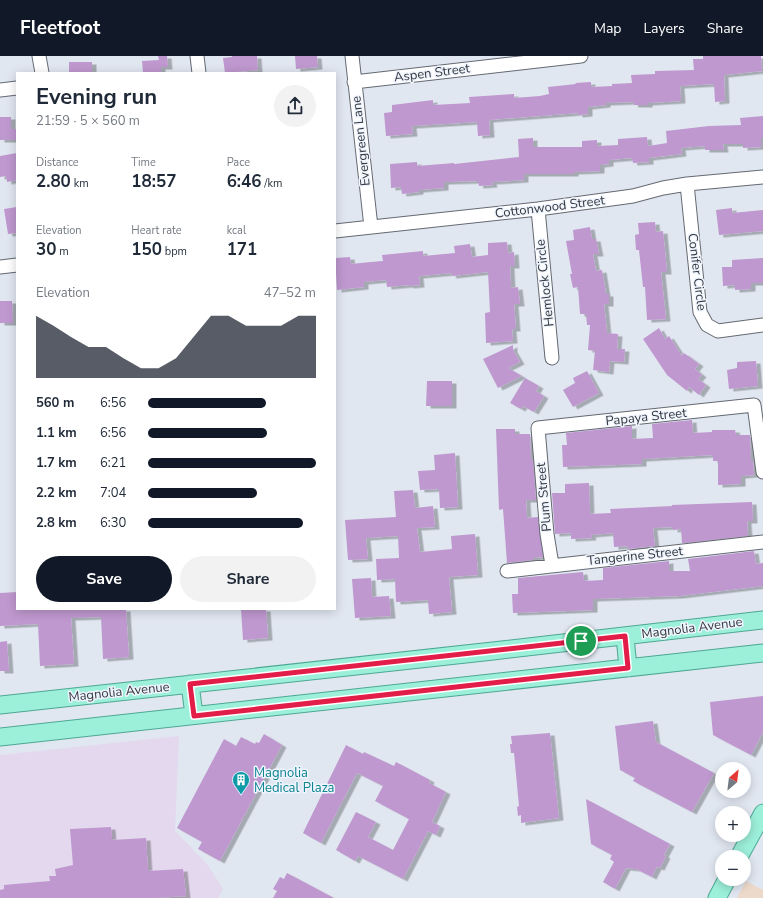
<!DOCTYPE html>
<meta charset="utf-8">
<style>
body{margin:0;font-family:"Nunito Sans",sans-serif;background:#f2f2f3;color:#1f2937;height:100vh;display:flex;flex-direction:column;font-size:15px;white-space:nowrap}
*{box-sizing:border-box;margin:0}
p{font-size:13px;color:#747a83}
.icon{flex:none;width:22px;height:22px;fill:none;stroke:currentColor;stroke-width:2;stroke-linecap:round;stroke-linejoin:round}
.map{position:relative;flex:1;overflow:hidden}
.drawer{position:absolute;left:16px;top:16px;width:320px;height:538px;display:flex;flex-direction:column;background:#fff;border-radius:0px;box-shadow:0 2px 10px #0003}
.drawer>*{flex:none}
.needle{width:26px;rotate:28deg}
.buttons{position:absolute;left:715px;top:706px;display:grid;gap:8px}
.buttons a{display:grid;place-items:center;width:36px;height:36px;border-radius:50%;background:#fff;box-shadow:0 2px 10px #0003;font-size:20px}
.pin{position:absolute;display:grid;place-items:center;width:34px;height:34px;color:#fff;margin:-17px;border:2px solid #fff;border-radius:50%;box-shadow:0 1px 4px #0007}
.round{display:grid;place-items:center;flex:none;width:42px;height:42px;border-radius:21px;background:#f2f2f3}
.summary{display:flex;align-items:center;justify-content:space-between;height:68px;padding:0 20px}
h1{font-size:22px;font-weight:700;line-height:30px}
.metrics{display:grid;grid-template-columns:repeat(3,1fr);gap:6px;height:68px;padding:4px 20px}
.metrics div{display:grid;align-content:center}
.metrics b{font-size:17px;font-weight:700}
.metrics small{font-size:11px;font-weight:400}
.metrics p{font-size:11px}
.chart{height:112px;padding:8px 20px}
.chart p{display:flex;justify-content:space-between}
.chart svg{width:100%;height:72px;margin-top:4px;fill:#111827;opacity:.7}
.cta{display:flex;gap:8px;margin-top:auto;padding:8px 20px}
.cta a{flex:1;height:46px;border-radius:24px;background:#111827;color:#fff;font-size:16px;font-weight:700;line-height:46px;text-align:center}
.cta a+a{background:#f2f2f3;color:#1f2937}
ul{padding:0 20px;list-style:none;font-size:13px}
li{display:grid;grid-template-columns:64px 48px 1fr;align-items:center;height:30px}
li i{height:10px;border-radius:5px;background:#111827}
header{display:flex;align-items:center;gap:24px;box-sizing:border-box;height:56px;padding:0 20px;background:#111827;color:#fff}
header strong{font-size:19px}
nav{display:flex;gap:22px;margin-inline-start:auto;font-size:14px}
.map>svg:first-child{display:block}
</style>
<header>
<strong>Fleetfoot</strong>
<nav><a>Map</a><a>Layers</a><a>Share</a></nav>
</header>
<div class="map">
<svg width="763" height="842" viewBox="0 0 763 842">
<defs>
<filter id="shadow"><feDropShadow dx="4.5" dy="2.5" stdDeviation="0" flood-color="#0004"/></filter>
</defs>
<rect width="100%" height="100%" fill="#e1e7f1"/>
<path fill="#edd9ca" d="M 746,825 L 763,834 L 763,842 L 737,842 Z"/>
<path fill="#e3d8ed" d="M 179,680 L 175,775 L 207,808 L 223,833 L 218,842 L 0,842 L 0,699 Z"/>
<path fill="#bf98cf" filter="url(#shadow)" d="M 158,0 L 167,0 L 168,11 L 161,11 L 161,17 L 143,17 L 142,5 L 159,4 Z
M 232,0 L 257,0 L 258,14 L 225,17 L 223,2 L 232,1 Z
M 295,0 L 317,0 L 318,11 L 296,13 Z
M 703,0 L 761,0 L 762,15 L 724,19 L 725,45 L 715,46 L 714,28 L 680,30 L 681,45 L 648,47 L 648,49 L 634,49 L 633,46 L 606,47 L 606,49 L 588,51 L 588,58 L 578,59 L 578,57 L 489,64 L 490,79 L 478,80 L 477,66 L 412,70 L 413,78 L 386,80 L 384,57 L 392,56 L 392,49 L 433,44 L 433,49 L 470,47 L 469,41 L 514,38 L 514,42 L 540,40 L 549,38 L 548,31 L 576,28 L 575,27 L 591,26 L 591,31 L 612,30 L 612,28 L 632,27 L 631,19 L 655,18 L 655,15 L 694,14 L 693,3 L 703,3 Z
M 69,6 L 92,6 L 92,17 L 69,17 Z
M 763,60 L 763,82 L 761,82 L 761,91 L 743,92 L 743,88 L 723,88 L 724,94 L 705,94 L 705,90 L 681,92 L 682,98 L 649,102 L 649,106 L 633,107 L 632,102 L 609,104 L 609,108 L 600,109 L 600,115 L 574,116 L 574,118 L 524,118 L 524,124 L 492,126 L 493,129 L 479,130 L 478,125 L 444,126 L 444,132 L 419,134 L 419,136 L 402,138 L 401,131 L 391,132 L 390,108 L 417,106 L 417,110 L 454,107 L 454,108 L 519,101 L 518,83 L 533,82 L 533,91 L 582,91 L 582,85 L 597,84 L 597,90 L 618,89 L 618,83 L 647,81 L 648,90 L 667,87 L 666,75 L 709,70 L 741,69 L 740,62 Z
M 0,61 L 11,61 L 11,73 L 17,73 L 17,84 L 0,84 Z
M 17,97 L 17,124 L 7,126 L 6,120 L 0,121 L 0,100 Z
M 17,151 L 17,177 L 8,178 L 4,153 Z
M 732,152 L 732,157 L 763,154 L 763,175 L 719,179 L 716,154 Z
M 655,166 L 656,176 L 663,175 L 667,216 L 661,216 L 666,263 L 647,264 L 645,231 L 643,231 L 639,194 L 636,194 L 635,179 L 639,178 L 638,167 Z
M 590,171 L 592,183 L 596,183 L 599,198 L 593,198 L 596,215 L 602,214 L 606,238 L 609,238 L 609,248 L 604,248 L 607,277 L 618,278 L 617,293 L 625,293 L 624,306 L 610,305 L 609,316 L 593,314 L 595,295 L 588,294 L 590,269 L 587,269 L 586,258 L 580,258 L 578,231 L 573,232 L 570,218 L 572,218 L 566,185 L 574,184 L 573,174 Z
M 507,186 L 508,197 L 514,196 L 515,210 L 510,210 L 511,232 L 518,231 L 520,248 L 514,248 L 516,273 L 512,273 L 513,285 L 486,287 L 485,257 L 490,256 L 488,216 L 452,220 L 451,217 L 419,220 L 420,229 L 409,230 L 409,229 L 387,231 L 386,224 L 364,226 L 364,231 L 337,234 L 335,202 L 350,201 L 351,208 L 371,206 L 383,205 L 382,199 L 423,195 L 423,200 L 455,197 L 454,190 L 470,188 L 472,201 L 488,199 L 488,187 Z
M 763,202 L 763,227 L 751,227 L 751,233 L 735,234 L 735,229 L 723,230 L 722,211 L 732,211 L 732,204 Z
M 0,245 L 12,245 L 13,267 L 0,267 Z
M 659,272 L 665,283 L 669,280 L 682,300 L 684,297 L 699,308 L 695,313 L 702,319 L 698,323 L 706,329 L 699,339 L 689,331 L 687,335 L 667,319 L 643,283 Z
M 513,289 L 513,294 L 520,306 L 508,312 L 522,320 L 498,332 L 483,303 Z
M 756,305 L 758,330 L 729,333 L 727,314 L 737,312 L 737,306 Z
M 587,315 L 599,337 L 573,351 L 563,334 L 575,327 L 573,322 Z
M 525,322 L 539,330 L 536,335 L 544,340 L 534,356 L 523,350 L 521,353 L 510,347 Z
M 427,325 L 452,325 L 452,350 L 426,350 Z
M 692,364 L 693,377 L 712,376 L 712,374 L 735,374 L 736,379 L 750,379 L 751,405 L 753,405 L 754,419 L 741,420 L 741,428 L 718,429 L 718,405 L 713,405 L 713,399 L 642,403 L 642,408 L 563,411 L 562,389 L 567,389 L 566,377 L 632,370 L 632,383 L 653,382 L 652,368 Z
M 496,373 L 515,373 L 515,378 L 530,378 L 531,404 L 533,404 L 536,444 L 526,444 L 527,462 L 538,461 L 543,501 L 533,502 L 533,504 L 507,507 L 503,453 L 499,454 Z
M 455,397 L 458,451 L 440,452 L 439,433 L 420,434 L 418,415 L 435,414 L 434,399 Z
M 589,427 L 590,458 L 611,457 L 610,453 L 672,450 L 672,449 L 752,446 L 753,465 L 747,465 L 748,480 L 685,487 L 682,487 L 681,473 L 673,474 L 673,471 L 653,472 L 655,490 L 628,493 L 628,490 L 614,491 L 613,477 L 591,479 L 592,482 L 571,483 L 571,477 L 555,478 L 552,437 L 565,437 L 565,428 Z
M 413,434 L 415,452 L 433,450 L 435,471 L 417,472 L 420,496 L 452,493 L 451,480 L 475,478 L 478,519 L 449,521 L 452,556 L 429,558 L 428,544 L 396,546 L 395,523 L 377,524 L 376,503 L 399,502 L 398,480 L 366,482 L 368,503 L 348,504 L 345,464 L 396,461 L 394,435 Z
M 754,495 L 756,508 L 763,507 L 763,530 L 679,540 L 593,543 L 593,554 L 513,557 L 512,538 L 518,538 L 518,522 L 583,516 L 584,525 L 603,524 L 603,512 L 669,505 L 669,515 L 690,515 L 688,503 Z
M 371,522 L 372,541 L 389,540 L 391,560 L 355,562 L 352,523 Z
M 17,536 L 17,553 L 126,553 L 129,601 L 103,603 L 101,561 L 71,562 L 74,608 L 40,610 L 38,568 L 0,570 L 0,537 Z
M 241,553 L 266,553 L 268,582 L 243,584 Z
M 7,585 L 9,615 L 0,615 L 0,586 Z
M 763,640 L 763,676 L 751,699 L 713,679 L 710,646 Z
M 653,665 L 656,686 L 714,717 L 692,756 L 633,725 L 635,722 L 620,714 L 615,670 Z
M 550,677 L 559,762 L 521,767 L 521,759 L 518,760 L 517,751 L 519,750 L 514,697 L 511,697 L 510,688 L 512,688 L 511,680 Z
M 264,678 L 282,689 L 220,805 L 198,793 L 202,786 L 177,772 L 224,683 L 236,690 L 241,681 L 255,688 L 256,686 L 259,687 Z
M 346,689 L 363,698 L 364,696 L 394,710 L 396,706 L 430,724 L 429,727 L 446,736 L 432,766 L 440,770 L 436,779 L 428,775 L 403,823 L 358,800 L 355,805 L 336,794 L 356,756 L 376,766 L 368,781 L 393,794 L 409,763 L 375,745 L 383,730 L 357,717 L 321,787 L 303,777 Z
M 586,743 L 670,788 L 664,799 L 666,800 L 660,812 L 657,811 L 652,821 L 636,813 L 626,812 L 615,833 L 603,826 L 614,806 L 610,803 L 612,799 L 591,788 Z
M 111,771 L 112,784 L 146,782 L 148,815 L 183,813 L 186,840 L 154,842 L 0,842 L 0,834 L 4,833 L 4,829 L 50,825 L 49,820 L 56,820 L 55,813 L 73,809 L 70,773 Z
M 287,817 L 334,842 L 273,842 L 277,835 L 273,833 L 280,821 L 284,823 Z"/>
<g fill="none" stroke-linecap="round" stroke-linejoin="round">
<defs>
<path id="minor" d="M 39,0 L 42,17
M 197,0 L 199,17
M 352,0 L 371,171
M 354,26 L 581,0
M 0,34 L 17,32
M 687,128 L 700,256 L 707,269 L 718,275 L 763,269
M 538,153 L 552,302
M 335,175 L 538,153 L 633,140 L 663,132 L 687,128 L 763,121
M 0,211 L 17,209
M 552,509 L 547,478 L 538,372 L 754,349 L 763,416
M 507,515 L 763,486"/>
<path id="major" d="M 625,580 L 628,612
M 190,628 L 194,659
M 0,649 L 493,595 L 763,564
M 0,681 L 763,597
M 739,801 L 763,757
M 717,842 L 727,823"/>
</defs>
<use href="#minor" stroke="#646972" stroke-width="15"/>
<use href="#major" stroke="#4da892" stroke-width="19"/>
<use href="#minor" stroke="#fff" stroke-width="13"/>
<use href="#major" stroke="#9cefd9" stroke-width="17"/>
</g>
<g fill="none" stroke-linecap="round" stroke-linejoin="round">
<defs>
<path id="route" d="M 625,580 L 628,612 L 194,660 L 190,628 Z"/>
</defs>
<use href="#route" stroke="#fff" stroke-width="8"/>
<use href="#route" stroke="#e11d48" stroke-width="5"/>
</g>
<defs>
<symbol id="building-pin" viewBox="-11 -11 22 30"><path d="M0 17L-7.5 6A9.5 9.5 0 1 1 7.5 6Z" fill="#0f9aa8" stroke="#eff5ff"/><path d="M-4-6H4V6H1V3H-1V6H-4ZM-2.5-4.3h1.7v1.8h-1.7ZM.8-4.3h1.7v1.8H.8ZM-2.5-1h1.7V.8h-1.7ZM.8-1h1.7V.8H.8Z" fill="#fff"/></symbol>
</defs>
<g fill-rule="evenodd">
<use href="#building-pin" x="231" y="714" width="20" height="27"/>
</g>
<g text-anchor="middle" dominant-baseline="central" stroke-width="3" stroke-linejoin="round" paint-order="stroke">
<g font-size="13" fill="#35383c" stroke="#eff5ff">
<text transform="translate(432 17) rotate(-7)">Aspen Street</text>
<text transform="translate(361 85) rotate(-96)">Evergreen Lane</text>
<text transform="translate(550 151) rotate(-7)">Cottonwood Street</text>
<text transform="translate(697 216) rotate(83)">Conifer Circle</text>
<text transform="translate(545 227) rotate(-96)">Hemlock Circle</text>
<text transform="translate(646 361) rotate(-6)">Papaya Street</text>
<text transform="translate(544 441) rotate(-95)">Plum Street</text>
<text transform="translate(635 500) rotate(-6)">Tangerine Street</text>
<text transform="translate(692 572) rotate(-7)">Magnolia Avenue</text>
<text transform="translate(119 636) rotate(-6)">Magnolia Avenue</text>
</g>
<g font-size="13" fill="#0d838f" stroke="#eff5ff" text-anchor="start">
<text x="254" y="717">Magnolia<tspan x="254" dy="15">Medical Plaza</tspan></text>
</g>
</g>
</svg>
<div class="buttons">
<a><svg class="needle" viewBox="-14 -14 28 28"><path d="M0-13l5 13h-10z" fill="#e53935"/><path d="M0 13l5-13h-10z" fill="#747a83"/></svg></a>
<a>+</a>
<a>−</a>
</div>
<div class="pin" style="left:581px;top:585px;background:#1e9e55"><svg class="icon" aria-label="arrive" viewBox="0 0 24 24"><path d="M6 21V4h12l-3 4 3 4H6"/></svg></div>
<section class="drawer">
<div class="summary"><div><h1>Evening run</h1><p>21:59 · 5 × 560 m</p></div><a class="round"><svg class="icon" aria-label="share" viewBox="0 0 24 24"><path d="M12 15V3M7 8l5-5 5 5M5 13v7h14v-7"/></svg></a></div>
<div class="metrics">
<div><p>Distance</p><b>2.80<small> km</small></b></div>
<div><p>Time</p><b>18:57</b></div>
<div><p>Pace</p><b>6:46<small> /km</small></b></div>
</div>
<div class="metrics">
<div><p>Elevation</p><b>30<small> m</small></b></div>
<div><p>Heart rate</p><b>150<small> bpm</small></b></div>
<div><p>kcal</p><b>171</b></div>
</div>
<div class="chart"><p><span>Elevation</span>47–52 m</p>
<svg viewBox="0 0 160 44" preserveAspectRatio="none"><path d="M0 44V6L10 12L20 19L30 25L40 25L50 32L60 38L70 38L80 32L90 19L100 6L110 6L120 12L130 12L140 12L150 6L160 6V44z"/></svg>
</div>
<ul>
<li><b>560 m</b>6:56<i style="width:70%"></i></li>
<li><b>1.1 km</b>6:56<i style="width:71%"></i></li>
<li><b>1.7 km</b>6:21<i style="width:100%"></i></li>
<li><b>2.2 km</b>7:04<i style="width:65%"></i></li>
<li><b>2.8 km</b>6:30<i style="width:92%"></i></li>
</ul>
<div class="cta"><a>Save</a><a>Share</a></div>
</section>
</div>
